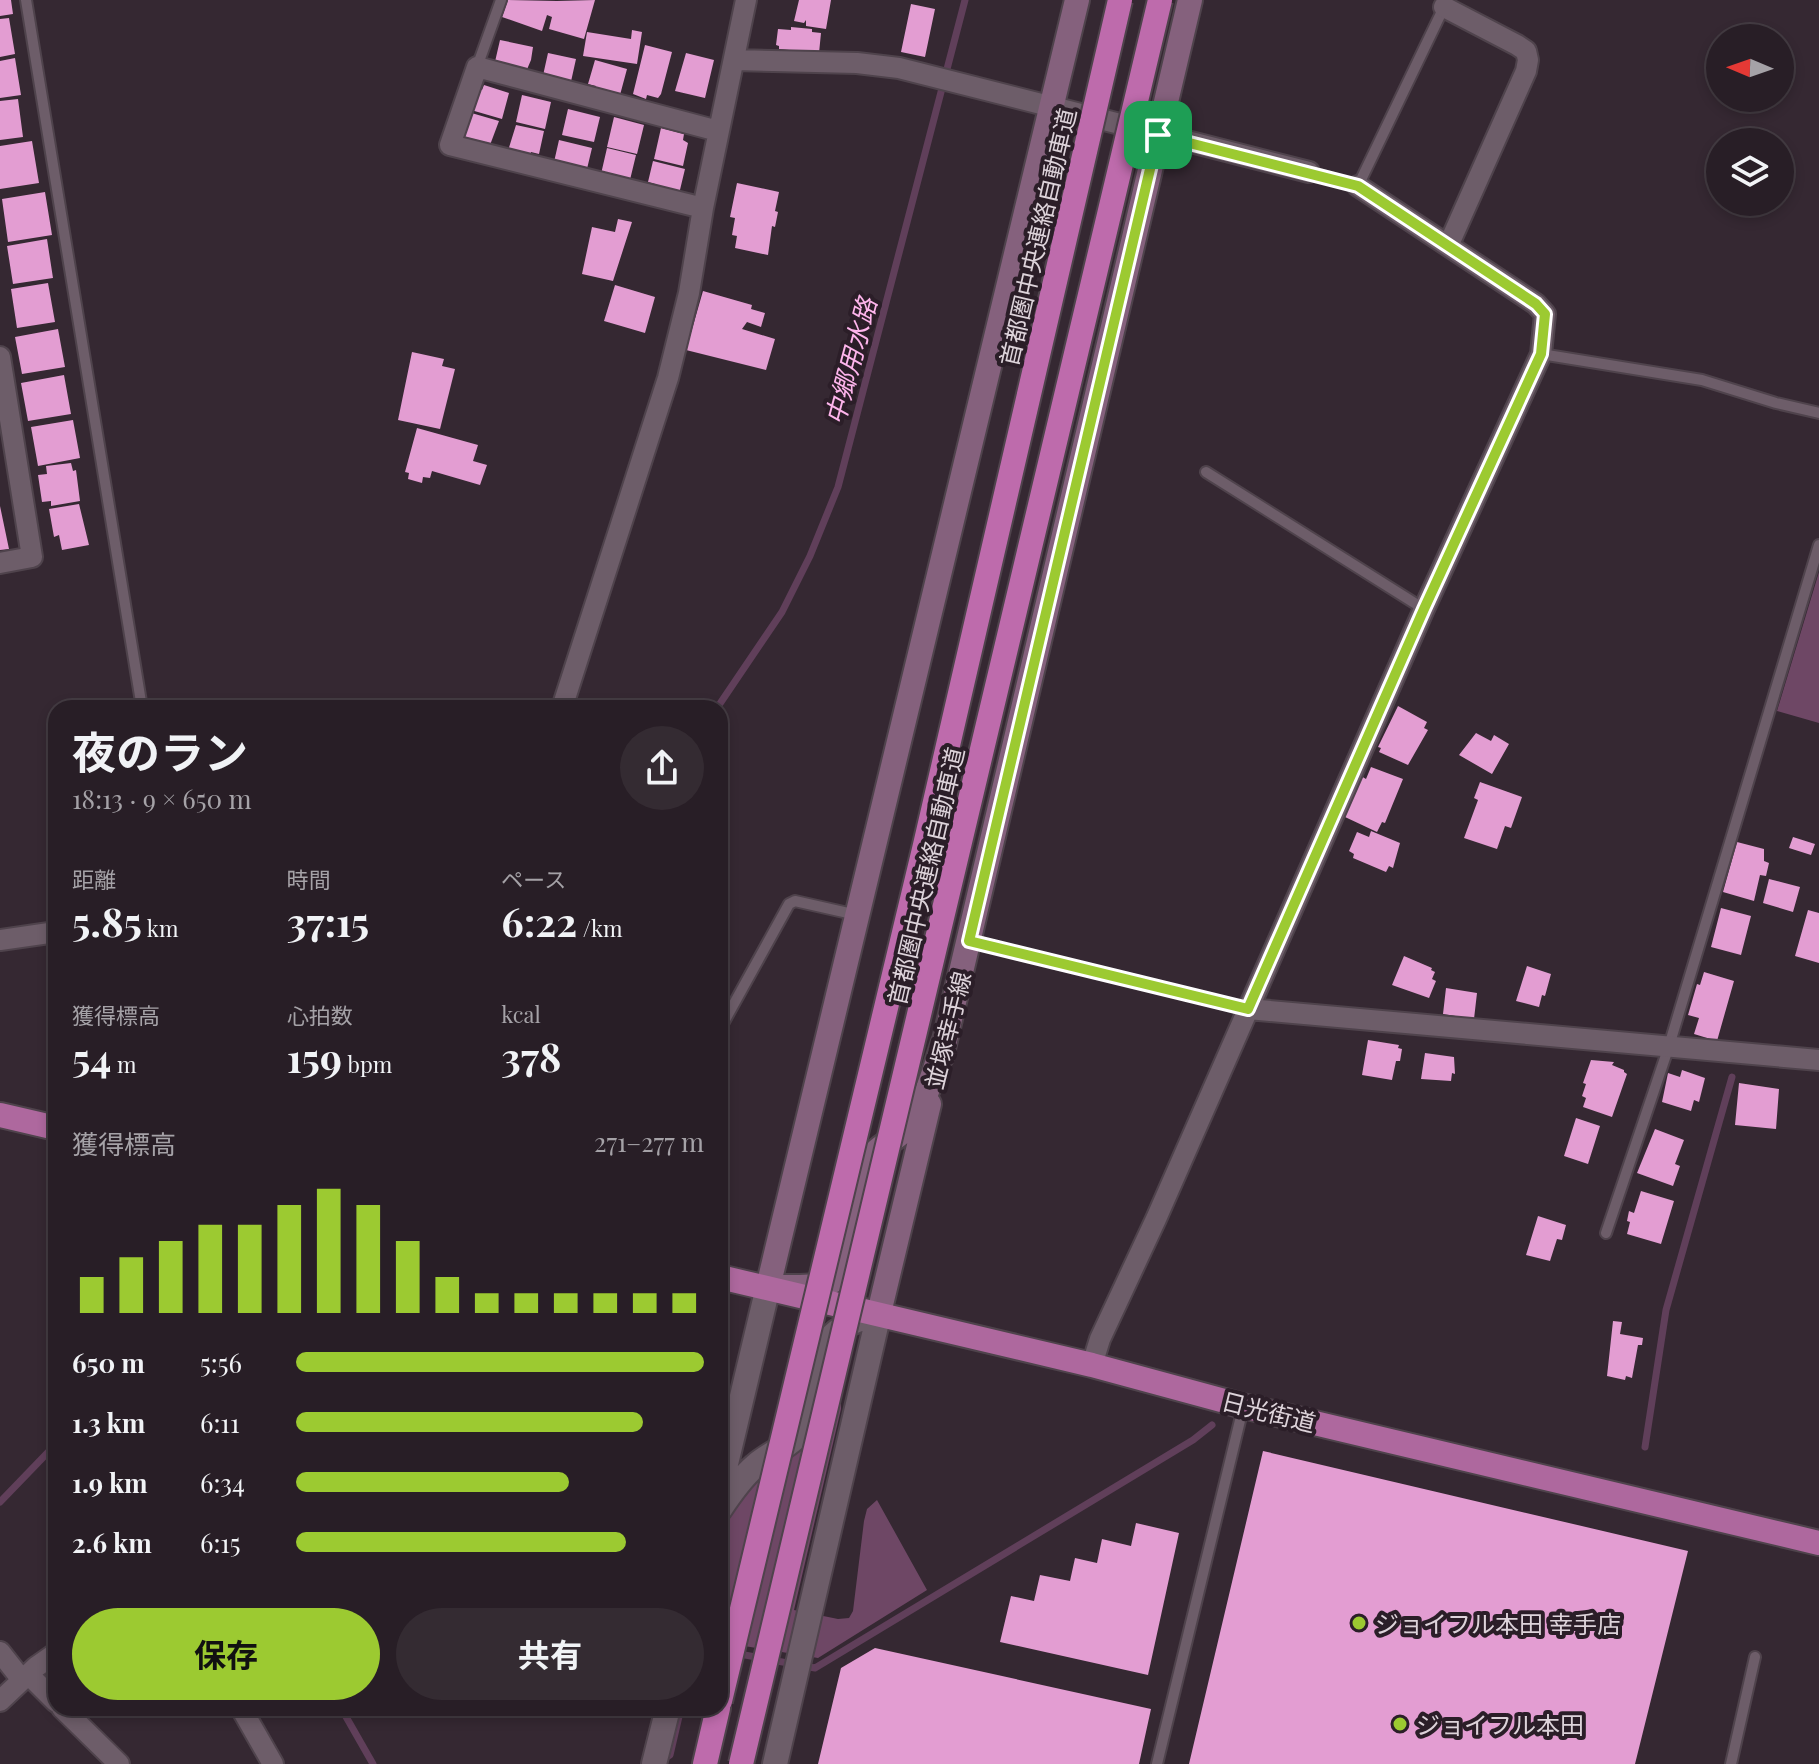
<!DOCTYPE html>
<html lang="ja">
<meta charset="utf-8">
<style>
body{margin:0;font-family:"Playfair Display","Noto Sans JP",serif;background:#342b32;color:#f1f3f6;height:100vh;display:flex;flex-direction:column;font-size:30px;white-space:nowrap}
*{box-sizing:border-box;margin:0}
p{font-size:26px;color:#a5a2a7}
.icon{flex:none;width:44px;height:44px;fill:none;stroke:currentColor;stroke-width:2;stroke-linecap:round;stroke-linejoin:round}
.map{position:relative;flex:1;overflow:hidden}
.panel{position:absolute;left:48px;top:700px;width:680px;height:1016px;display:flex;flex-direction:column;background:#281e26;border-radius:24px;box-shadow:0 4px 12px #0003,0 0 0 2px #443c43}
.panel>*{flex:none}
.needle{width:52px;rotate:272deg}
.controls{position:absolute;left:1706px;top:24px;display:grid;gap:16px}
.controls a{display:grid;place-items:center;width:88px;height:88px;border-radius:50%;background:#281e26;box-shadow:0 4px 12px #0003,0 0 0 2px #443c43;font-size:40px}
.pin{position:absolute;display:grid;place-items:center;width:68px;height:68px;color:#fff;margin:-34px;border-radius:16px;box-shadow:0 4px 12px #0006}
.round{display:grid;place-items:center;flex:none;width:84px;height:84px;border-radius:42px;background:#342b32}
.head{display:flex;align-items:center;justify-content:space-between;height:136px;padding:0 24px}
h1{font-size:44px;font-weight:700;line-height:60px}
.figures{display:grid;grid-template-columns:repeat(3,1fr);gap:12px;height:136px;padding:8px 24px}
.figures div{display:grid;align-content:center}
.figures b{font-size:40px;font-weight:700}
.figures small{font-size:22px;font-weight:400}
.figures p{font-size:22px}
.chart{height:224px;padding:16px 24px}
.chart p{display:flex;justify-content:space-between}
.chart svg{width:100%;height:144px;margin-top:8px;stroke:#9cca31;stroke-width:6}
.button{display:flex;gap:16px;margin-top:auto;padding:16px 24px}
.button a{flex:1;height:92px;border-radius:48px;background:#9cca31;color:#111;font-size:32px;font-weight:700;line-height:92px;text-align:center}
.button a+a{background:#342b32;color:#f1f3f6}
ul{padding:0 24px;list-style:none;font-size:26px}
li{display:grid;grid-template-columns:128px 96px 1fr;align-items:center;height:60px}
li i{height:20px;border-radius:10px;background:#9cca31}
.map>svg:first-child{display:block}
</style>
<div class="map">
<svg width="1819" height="1764" viewBox="0 0 1819 1764">
<rect width="100%" height="100%" fill="#352832"/>
<path fill="#6e4765" d="M 1819,572 L 1819,723 L 1777,711 Z
M 841,1391 L 841,1409 L 834,1439 L 794,1610 L 838,1619 L 849,1618 L 853,1611 L 864,1521 L 867,1509 L 877,1500 L 927,1590 L 818,1658 L 720,1642 C 720,1590 712,1541 741,1495 Z"/>
<g fill="none" stroke-linecap="round" stroke-linejoin="round">
<path stroke="#603f5a" stroke-width="7" d="M 717,708 L 782,612 L 810,556 L 838,487 L 965,0
M 1645,1447 L 1666,1310 L 1732,1077
M 0,1502 L 56,1444
M 734,1653 L 815,1668 L 1193,1440 L 1212,1425
M 341,1708 L 373,1764
M 660,1761 L 670,1755 L 681,1708"/>
</g>
<path fill="#e39dd2" d="M 0,0 L 11,0 L 13,14 L 0,16 Z
M 508,0 L 557,1 L 595,0 L 584,39 L 549,29 L 552,17 L 547,15 L 542,31 L 502,17 Z
M 799,0 L 831,0 L 826,29 L 806,26 L 806,20 L 804,23 L 794,21 Z
M 911,4 L 935,9 L 925,57 L 901,52 Z
M 9,18 L 15,54 L 0,57 L 0,19 Z
M 791,27 L 812,29 L 812,32 L 821,33 L 819,53 L 779,49 L 779,46 L 776,45 L 778,29 L 791,30 Z
M 632,30 L 642,32 L 637,64 L 583,56 L 587,32 L 631,39 Z
M 500,40 L 533,47 L 531,60 L 525,74 L 494,66 Z
M 645,45 L 672,52 L 661,94 L 658,98 L 647,95 L 646,99 L 633,94 Z
M 548,53 L 576,59 L 570,86 L 542,80 Z
M 686,53 L 714,60 L 705,98 L 675,91 Z
M 15,58 L 21,95 L 0,98 L 0,61 Z
M 595,60 L 627,69 L 620,95 L 595,89 L 596,86 L 588,84 Z
M 484,85 L 509,93 L 502,119 L 471,110 L 476,88 L 482,90 Z
M 522,95 L 551,102 L 545,129 L 516,122 Z
M 18,99 L 23,137 L 0,140 L 0,101 Z
M 568,109 L 600,117 L 594,142 L 562,135 Z
M 468,112 L 499,121 L 490,145 L 468,143 L 469,139 L 462,137 Z
M 614,117 L 644,125 L 637,154 L 607,147 Z
M 516,125 L 544,131 L 539,154 L 531,152 L 530,159 L 507,154 Z
M 661,128 L 684,134 L 683,140 L 688,143 L 683,166 L 654,159 Z
M 559,140 L 592,148 L 586,173 L 554,162 Z
M 32,141 L 39,183 L 0,189 L 0,146 Z
M 607,148 L 636,155 L 629,184 L 601,174 Z
M 653,161 L 685,169 L 679,194 L 654,188 L 655,184 L 648,182 Z
M 737,183 L 779,192 L 775,211 L 778,212 L 775,227 L 772,226 L 768,255 L 735,248 L 737,236 L 732,235 L 735,218 L 730,217 Z
M 45,192 L 52,235 L 8,242 L 2,199 Z
M 618,219 L 632,222 L 613,281 L 582,274 L 592,227 L 615,232 Z
M 47,239 L 53,278 L 13,284 L 7,246 Z
M 48,283 L 55,322 L 17,328 L 11,289 Z
M 615,285 L 655,297 L 645,333 L 604,321 Z
M 703,291 L 752,305 L 751,309 L 765,313 L 761,327 L 747,322 L 742,329 L 775,339 L 766,370 L 686,350 Z
M 58,329 L 65,367 L 22,374 L 15,337 Z
M 412,352 L 444,359 L 442,366 L 455,369 L 440,429 L 398,420 Z
M 64,375 L 71,414 L 28,421 L 21,383 Z
M 73,420 L 80,458 L 38,466 L 31,427 Z
M 417,428 L 478,445 L 473,461 L 487,465 L 480,485 L 432,471 L 430,478 L 423,477 L 422,483 L 408,479 L 409,473 L 405,472 Z
M 71,463 L 73,471 L 76,470 L 80,501 L 51,506 L 51,501 L 42,502 L 38,475 L 47,474 L 46,466 Z
M 79,504 L 89,545 L 62,550 L 59,535 L 54,537 L 49,509 Z
M 0,506 L 9,549 L 0,550 Z
M 1398,706 L 1427,722 L 1424,728 L 1428,730 L 1408,765 L 1379,752 L 1381,748 L 1378,747 Z
M 1476,733 L 1491,741 L 1494,735 L 1509,744 L 1492,774 L 1459,755 Z
M 1371,767 L 1403,779 L 1385,823 L 1382,822 L 1377,832 L 1345,817 L 1361,776 L 1366,779 Z
M 1480,782 L 1522,797 L 1511,828 L 1505,826 L 1497,849 L 1464,838 L 1478,800 L 1474,798 Z
M 1371,831 L 1400,843 L 1393,868 L 1389,866 L 1386,872 L 1353,858 L 1354,854 L 1349,851 L 1357,832 L 1369,837 Z
M 1793,837 L 1815,844 L 1811,855 L 1789,848 Z
M 1737,842 L 1764,849 L 1764,861 L 1769,863 L 1766,876 L 1760,875 L 1754,901 L 1723,892 Z
M 1769,879 L 1800,887 L 1793,912 L 1763,903 Z
M 1721,908 L 1751,916 L 1741,955 L 1711,947 Z
M 1808,910 L 1819,913 L 1819,963 L 1795,956 Z
M 1404,956 L 1432,968 L 1431,970 L 1435,972 L 1432,979 L 1436,981 L 1429,998 L 1392,985 Z
M 1527,966 L 1551,974 L 1545,996 L 1542,995 L 1539,1007 L 1516,1001 Z
M 1704,972 L 1734,981 L 1717,1041 L 1694,1034 L 1699,1018 L 1688,1015 L 1697,984 L 1700,985 Z
M 1446,988 L 1477,993 L 1474,1019 L 1443,1014 Z
M 1368,1040 L 1399,1045 L 1398,1048 L 1402,1049 L 1400,1061 L 1396,1061 L 1392,1080 L 1362,1075 Z
M 1425,1053 L 1454,1057 L 1455,1074 L 1452,1073 L 1451,1081 L 1421,1079 Z
M 1591,1060 L 1614,1062 L 1612,1065 L 1624,1070 L 1624,1072 L 1627,1074 L 1612,1117 L 1583,1107 L 1586,1098 L 1582,1096 L 1586,1084 L 1583,1083 Z
M 1682,1070 L 1705,1078 L 1699,1102 L 1694,1100 L 1691,1111 L 1662,1102 L 1668,1073 L 1680,1077 Z
M 1739,1083 L 1779,1089 L 1776,1129 L 1735,1125 Z
M 1576,1118 L 1600,1126 L 1588,1164 L 1564,1156 Z
M 1655,1129 L 1684,1140 L 1675,1164 L 1680,1166 L 1673,1186 L 1637,1173 Z
M 1641,1191 L 1674,1201 L 1661,1244 L 1627,1234 L 1630,1222 L 1627,1221 L 1629,1211 L 1634,1213 Z
M 1538,1216 L 1566,1225 L 1562,1240 L 1557,1239 L 1550,1261 L 1526,1255 Z
M 1613,1321 L 1622,1322 L 1620,1334 L 1643,1338 L 1642,1345 L 1638,1345 L 1632,1378 L 1626,1376 L 1625,1380 L 1607,1376 Z
M 1263,1451 L 1688,1551 L 1635,1764 L 1189,1764 Z
M 1136,1523 L 1179,1533 L 1148,1675 L 1000,1642 L 1011,1596 L 1034,1601 L 1040,1575 L 1070,1581 L 1075,1558 L 1097,1563 L 1102,1539 L 1131,1546 Z
M 875,1648 L 1151,1709 L 1139,1764 L 818,1764 L 841,1668 Z"/>
<g fill="none" stroke-linecap="round" stroke-linejoin="round">
<defs>
<path id="service" d="M 26,0 L 142,708
M 477,67 L 501,0
M 1309,172 L 1358,186 L 1445,5
M 1541,354 L 1702,380 L 1776,403 L 1819,413
M 1206,472 L 1424,609
M 970,941 L 1248,1009
M 720,1029 L 789,904 L 795,901 L 857,915
M 1606,1233 L 1669,1046 L 1819,545
M 1157,1764 L 1243,1408
M 1731,1764 L 1755,1657"/>
<path id="minor" d="M 1444,7 L 1517,45 L 1526,51 L 1528,60 L 1526,71 L 1449,244
M 734,60 L 857,63 L 899,68 L 1309,172
M 703,208 L 450,145 L 477,67 L 718,131
M 0,357 L 32,557 L 0,563
M 562,708 L 668,378 L 689,293 L 703,208 L 746,0
M 0,940 L 56,932
M 1248,1009 L 1819,1060
M 1092,1365 L 1100,1339 L 1156,1219 L 1424,609 L 1541,354 L 1545,314 L 1536,304 L 1358,186
M 0,1652 L 22,1680
M 28,1674 L 56,1702
M 0,1701 L 36,1667 L 56,1653
M 62,1708 L 119,1764
M 241,1708 L 273,1764"/>
<path id="tertiary" d="M 720,1489 L 768,1287
M 720,1509 C 730,1494 741,1478 755,1466 C 767,1455 784,1449 796,1437 C 803,1429 805,1419 808,1408 C 823,1352 815,1330 879,1313 L 775,1764
M 654,1764 L 668,1708"/>
<path id="secondary" d="M 944,1042 C 934,1071 925,1107 905,1129 C 892,1143 876,1146 868,1163 L 839,1277 C 822,1291 789,1286 768,1287 L 1077,0
M 941,1057 L 1190,0
M 879,1313 L 929,1104"/>
<path id="trunk" d="M 0,1115 L 56,1128
M 720,1277 L 1092,1365 L 1243,1406 L 1819,1543"/>
<path id="motorway" d="M 705,1764 L 718,1708"/>
</defs>
<use href="#service" stroke="#4f434c" stroke-width="14"/>
<use href="#minor" stroke="#4f434c" stroke-width="24"/>
<use href="#tertiary" stroke="#4f434c" stroke-width="28"/>
<use href="#secondary" stroke="#4f434c" stroke-width="28"/>
<use href="#trunk" stroke="#4f434c" stroke-width="28"/>
<use href="#motorway" stroke="#4f434c" stroke-width="28"/>
<use href="#service" stroke="#6d5d69" stroke-width="10"/>
<use href="#minor" stroke="#6d5d69" stroke-width="20"/>
<use href="#tertiary" stroke="#6d5d69" stroke-width="24"/>
<use href="#secondary" stroke="#85617d" stroke-width="24"/>
<use href="#trunk" stroke="#ae689e" stroke-width="24"/>
<use href="#motorway" stroke="#be6bac" stroke-width="24"/>
<defs>
<path id="motorway-bridge" d="M 720,1701 L 925,845 L 1120,0
M 741,1764 L 1160,0"/>
</defs>
<use href="#motorway-bridge" stroke="#4f434c" stroke-width="28" stroke-linecap="butt"/>
<use href="#motorway-bridge" stroke="#be6bac" stroke-width="24"/>
</g>
<g fill="none" stroke-linecap="round" stroke-linejoin="round">
<defs>
<path id="route" d="M 1158,135 L 1358,186 L 1536,304 L 1545,314 L 1541,354 L 1424,609 L 1248,1009 L 969,941 Z"/>
</defs>
<use href="#route" stroke="#fff" stroke-width="16"/>
<use href="#route" stroke="#9cca31" stroke-width="10"/>
</g>
<g fill="#9cca31" stroke="#2b1e28" stroke-width="3">
<circle cx="1359" cy="1623" r="8"/>
<circle cx="1400" cy="1724" r="8"/>
</g>
<g text-anchor="middle" dominant-baseline="central" stroke-width="8" stroke-linejoin="round" paint-order="stroke">
<g font-size="24" fill="#ddd3da" stroke="#2b1e28">
<text transform="translate(1037 237) rotate(-77)">首都圏中央連絡自動車道</text>
<text transform="translate(925 876) rotate(-77)">首都圏中央連絡自動車道</text>
<text transform="translate(947 1030) rotate(-76)">並塚幸手線</text>
<text transform="translate(1269 1411) rotate(14)">日光街道</text>
</g>
<g font-size="24" fill="#ddd3da" stroke="#2b1e28" text-anchor="start">
<text x="1375" y="1623">ジョイフル本田 幸手店</text>
<text x="1416" y="1724">ジョイフル本田</text>
</g>
<g font-size="26" font-style="italic" fill="#feb5ec" stroke="#2b1e28">
<text transform="translate(850 361) rotate(-75)">中郷用水路</text>
</g>
</g>
</svg>
<div class="controls">
<a><svg class="needle" viewBox="-14 -14 28 28"><path d="M0-13l5 13h-10z" fill="#e53935"/><path d="M0 13l5-13h-10z" fill="#a5a2a7"/></svg></a>
<a><svg class="icon" aria-label="layers" viewBox="0 0 24 24"><path d="M12 4l9 5-9 5-9-5zM3 14l9 5 9-5"/></svg></a>
</div>
<div class="pin" style="left:1158px;top:135px;background:#1e9e55"><svg class="icon" aria-label="arrive" viewBox="0 0 24 24"><path d="M6 21V4h12l-3 4 3 4H6"/></svg></div>
<section class="panel">
<div class="head"><div><h1>夜のラン</h1><p>18:13 · 9 × 650 m</p></div><a class="round"><svg class="icon" aria-label="share" viewBox="0 0 24 24"><path d="M12 15V3M7 8l5-5 5 5M5 13v7h14v-7"/></svg></a></div>
<div class="figures">
<div><p>距離</p><b>5.85<small> km</small></b></div>
<div><p>時間</p><b>37:15</b></div>
<div><p>ペース</p><b>6:22<small> /km</small></b></div>
</div>
<div class="figures">
<div><p>獲得標高</p><b>54<small> m</small></b></div>
<div><p>心拍数</p><b>159<small> bpm</small></b></div>
<div><p>kcal</p><b>378</b></div>
</div>
<div class="chart"><p><span>獲得標高</span>271–277 m</p>
<svg viewBox="0 0 160 44" preserveAspectRatio="none"><path d="M5 44V33M15 44V27M25 44V22M35 44V17M45 44V17M55 44V11M65 44V6M75 44V11M85 44V22M95 44V33M105 44V38M115 44V38M125 44V38M135 44V38M145 44V38M155 44V38"/></svg>
</div>
<ul>
<li><b>650 m</b>5:56<i style="width:100%"></i></li>
<li><b>1.3 km</b>6:11<i style="width:85%"></i></li>
<li><b>1.9 km</b>6:34<i style="width:67%"></i></li>
<li><b>2.6 km</b>6:15<i style="width:81%"></i></li>
</ul>
<div class="button"><a>保存</a><a>共有</a></div>
</section>
</div>
